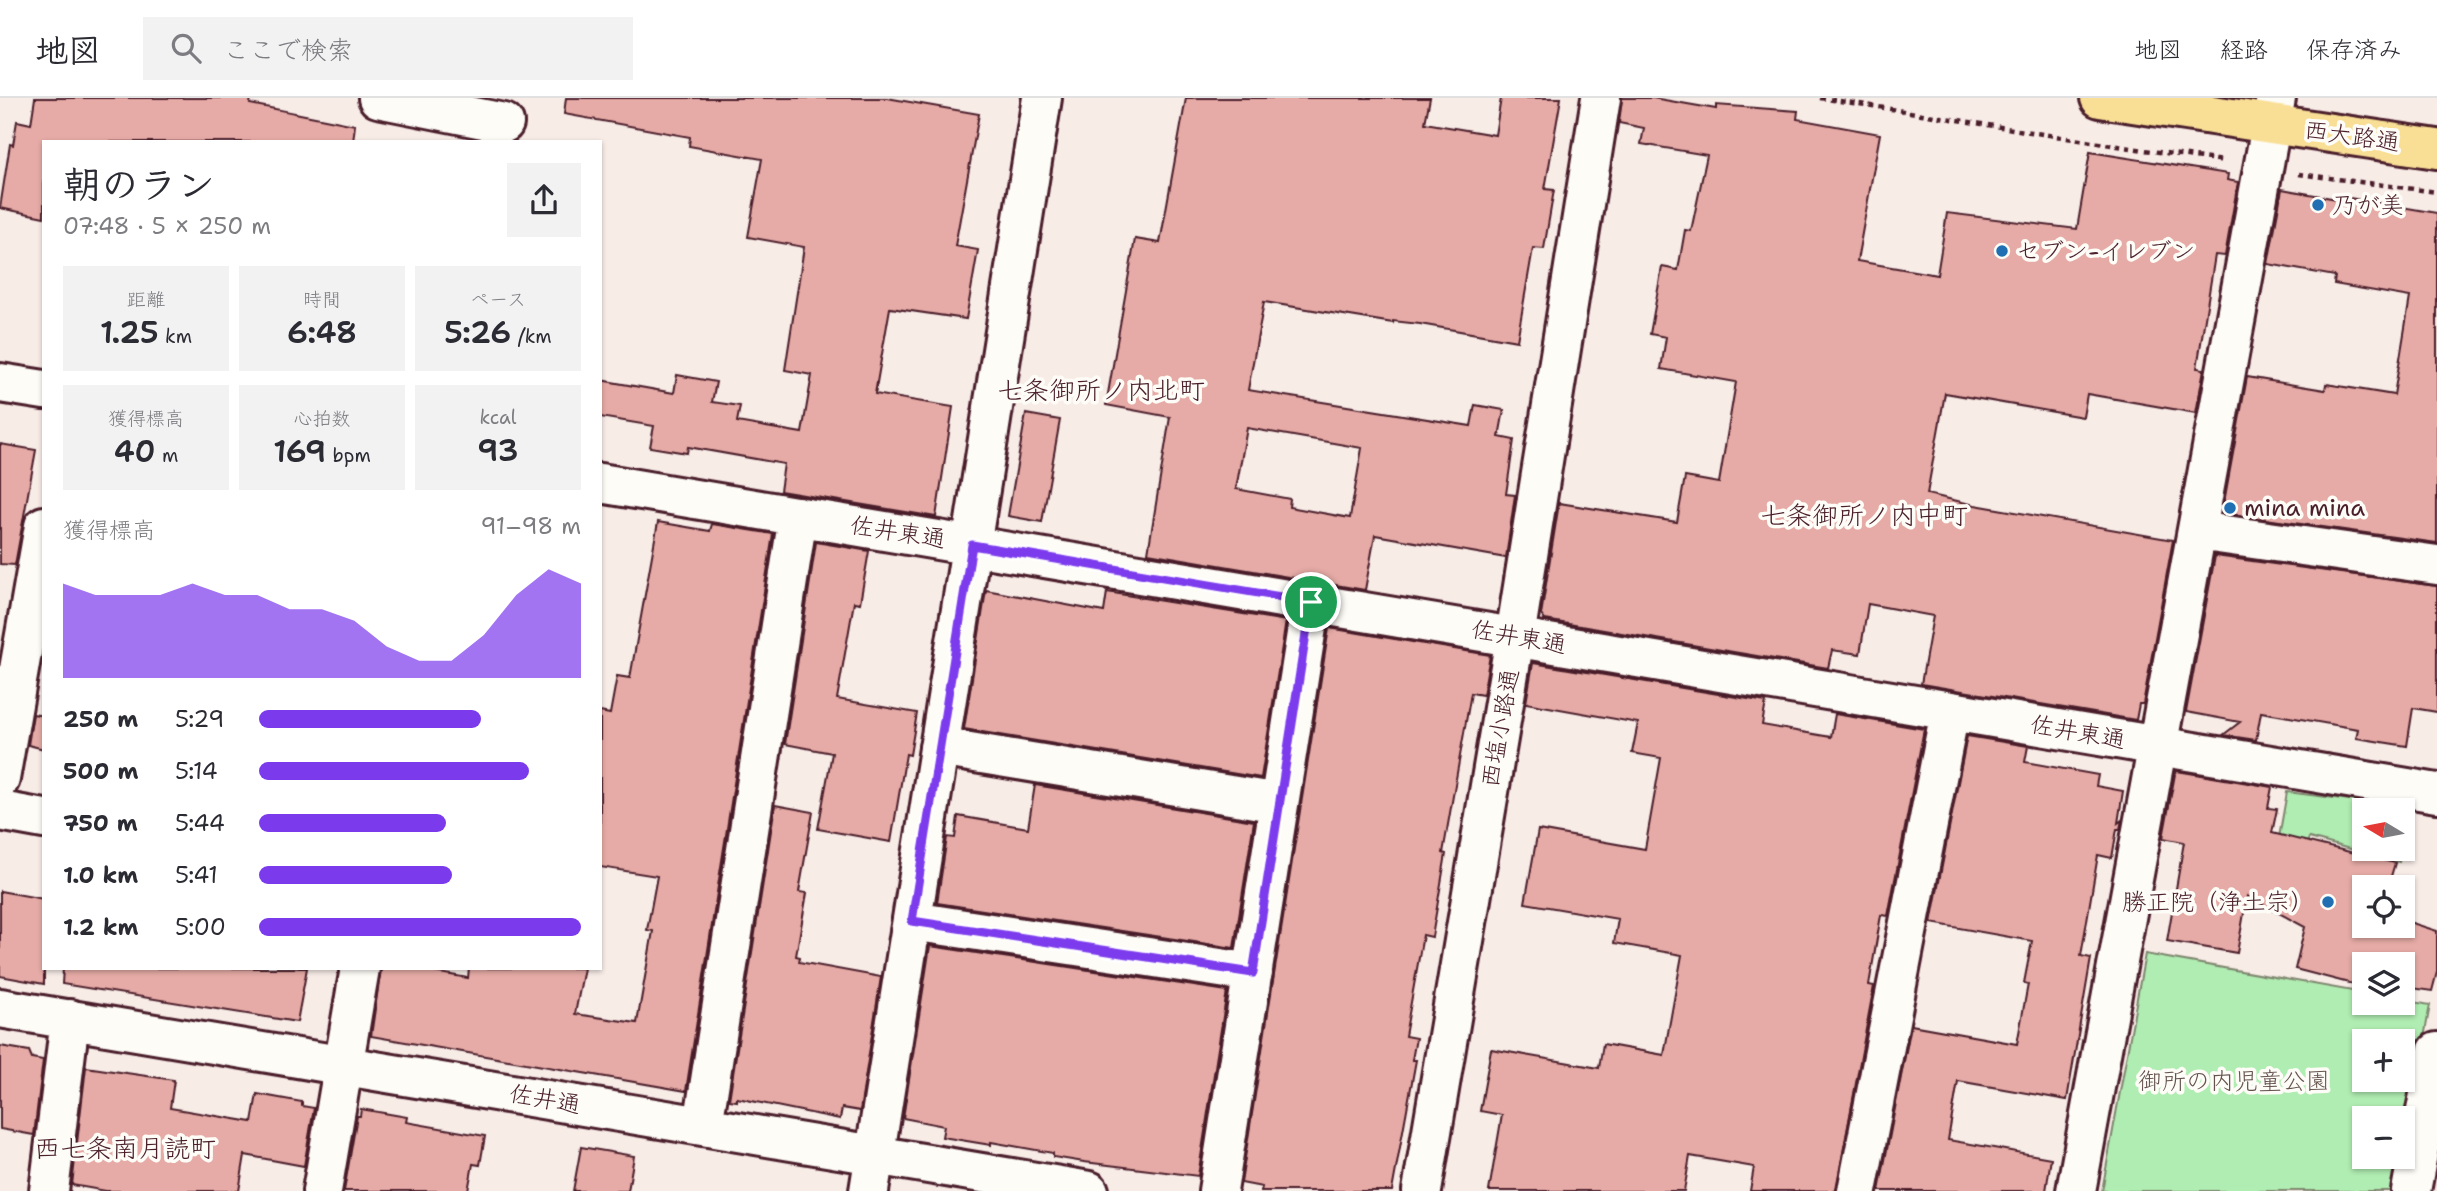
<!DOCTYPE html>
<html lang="ja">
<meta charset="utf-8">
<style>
body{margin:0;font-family:"Shantell Sans","Klee One",sans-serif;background:#f2f2f3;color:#2b2b33;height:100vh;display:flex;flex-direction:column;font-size:26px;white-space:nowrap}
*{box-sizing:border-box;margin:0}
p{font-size:23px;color:#7c7c81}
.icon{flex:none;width:38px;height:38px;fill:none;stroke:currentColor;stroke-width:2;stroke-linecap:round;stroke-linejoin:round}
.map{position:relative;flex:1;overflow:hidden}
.sheet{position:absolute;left:42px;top:42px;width:560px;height:830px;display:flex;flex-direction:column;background:#fff;border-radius:0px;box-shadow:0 2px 5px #0004}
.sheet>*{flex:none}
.needle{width:46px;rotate:280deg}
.fabs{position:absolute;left:2352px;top:700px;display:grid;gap:14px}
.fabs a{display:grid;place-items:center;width:63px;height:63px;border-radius:0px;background:#fff;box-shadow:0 2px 5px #0004;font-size:35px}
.pin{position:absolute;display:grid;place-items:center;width:60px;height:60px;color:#fff;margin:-30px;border:4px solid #fff;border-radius:50%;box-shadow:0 2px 7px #0007}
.round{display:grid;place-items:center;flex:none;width:74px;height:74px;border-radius:0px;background:#f2f2f3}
.summary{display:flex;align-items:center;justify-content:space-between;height:119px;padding:0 21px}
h1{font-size:38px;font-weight:600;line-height:52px}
.metrics{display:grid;grid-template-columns:repeat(3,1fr);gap:10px;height:119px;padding:7px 21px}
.metrics div{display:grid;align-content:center;border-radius:0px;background:#f2f2f3;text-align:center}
.metrics b{font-size:30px;font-weight:600}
.metrics small{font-size:19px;font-weight:400}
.metrics p{font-size:19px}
.chart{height:196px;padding:14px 21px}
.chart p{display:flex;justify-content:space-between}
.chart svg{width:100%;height:126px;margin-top:7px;fill:#7c3aed;opacity:.7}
ul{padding:0 21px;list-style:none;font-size:23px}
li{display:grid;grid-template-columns:112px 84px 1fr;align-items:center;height:52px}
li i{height:18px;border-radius:9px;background:#7c3aed}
header{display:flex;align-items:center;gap:42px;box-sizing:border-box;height:98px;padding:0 35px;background:#fff;border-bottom:2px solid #e1e1e2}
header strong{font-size:33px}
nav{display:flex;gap:38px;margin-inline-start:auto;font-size:24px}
.search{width:490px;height:63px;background:#f2f2f3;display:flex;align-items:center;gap:18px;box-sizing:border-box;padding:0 24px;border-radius:0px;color:#7c7c81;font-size:26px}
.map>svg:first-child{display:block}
</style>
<header>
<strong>地図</strong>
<div class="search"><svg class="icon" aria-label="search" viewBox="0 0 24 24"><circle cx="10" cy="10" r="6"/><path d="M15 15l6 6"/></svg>ここで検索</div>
<nav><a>地図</a><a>経路</a><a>保存済み</a></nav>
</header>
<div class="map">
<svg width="2437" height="1093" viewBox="0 0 2437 1093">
<rect width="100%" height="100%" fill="#f8ece7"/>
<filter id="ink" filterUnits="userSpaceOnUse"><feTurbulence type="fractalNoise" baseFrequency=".0143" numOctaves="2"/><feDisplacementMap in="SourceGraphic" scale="14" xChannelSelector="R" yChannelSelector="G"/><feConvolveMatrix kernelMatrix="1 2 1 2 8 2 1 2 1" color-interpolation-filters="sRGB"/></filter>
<g filter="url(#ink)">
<path fill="#b0edb2" stroke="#7d866e" stroke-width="2" fill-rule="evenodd" d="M 2287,694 L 2406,709 L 2403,738 L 2403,712 L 2364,712 L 2364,751 L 2401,751 L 2399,764 L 2309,740 L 2303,756 L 2277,751 Z
M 2145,856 L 2364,895 L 2364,905 L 2403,905 L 2403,902 L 2430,907 L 2403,1055 L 2403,1020 L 2364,1020 L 2364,1059 L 2402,1059 L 2396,1093 L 2102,1093 ZM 2364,943 L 2403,943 L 2403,982 L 2364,982 Z"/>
<path fill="#e6aba6" stroke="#4a1f2b" stroke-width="2" fill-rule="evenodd" d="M 35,0 L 251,0 L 250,6 L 355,27 L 353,44 L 44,44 L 44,119 L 0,110 L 10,46 L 13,47 L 17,23 L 31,26 Z
M 566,0 L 887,0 L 979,16 L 955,148 L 978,152 L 966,221 L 890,210 L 875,296 L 953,309 L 936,419 L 780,393 L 784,366 L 688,349 L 687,355 L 650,349 L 654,328 L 600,319 L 600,282 L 674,295 L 677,277 L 716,284 L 712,304 L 740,308 L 737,324 L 802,335 L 812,277 L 785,272 L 804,149 L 748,139 L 762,61 L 689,48 L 690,39 L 564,16 Z
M 1186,0 L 1430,0 L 1425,25 L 1495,37 L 1501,0 L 1561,0 L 1545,91 L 1554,92 L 1544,151 L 1533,150 L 1517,243 L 1420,226 L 1393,223 L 1393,225 L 1264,204 L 1248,292 L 1471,328 L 1475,307 L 1504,312 L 1499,339 L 1514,342 L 1506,396 L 1515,397 L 1506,460 L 1375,437 L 1365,492 L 1148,455 L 1170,319 L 1106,307 L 1135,141 L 1160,145 ZM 1247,330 L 1362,350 L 1350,420 L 1289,409 L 1290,401 L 1236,391 Z
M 1622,0 L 1653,0 L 1716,11 L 1716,7 L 1798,13 L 1797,21 L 1880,36 L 1857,163 L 1937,177 L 1947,115 L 2077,131 L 2090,54 L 2228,76 L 2227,82 L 2238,84 L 2225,158 L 2215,157 L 2197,270 L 2204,271 L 2196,315 L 2087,296 L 2083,319 L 1945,295 L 1927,396 L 1975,407 L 2173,442 L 2143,606 L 2139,606 L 2136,622 L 1921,586 L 1933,518 L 1868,506 L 1860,556 L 1832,552 L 1828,570 L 1545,522 L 1541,517 L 1559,405 L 1677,424 L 1685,379 L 1719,385 L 1736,284 L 1661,271 L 1666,239 L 1650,236 L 1662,169 L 1678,172 L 1685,132 L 1691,133 L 1707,57 L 1641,46 L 1644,30 L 1619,25 Z
M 2282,91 L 2348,103 L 2349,100 L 2437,115 L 2437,445 L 2222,415 L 2247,279 L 2325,292 L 2326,286 L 2394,297 L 2410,199 L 2334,186 L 2335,178 L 2268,166 Z
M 1026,316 L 1060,322 L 1042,424 L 1008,418 Z
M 0,346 L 36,352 L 15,467 L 0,466 Z
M 658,424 L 710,433 L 712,426 L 773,436 L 686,993 L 371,938 L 381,870 L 412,870 L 468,880 L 469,870 L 584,870 L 575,916 L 637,925 L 653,833 L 647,832 L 657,778 L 600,769 L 600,614 L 610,616 L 617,578 L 630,580 Z
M 816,444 L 869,453 L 860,505 L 854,504 L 837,601 L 917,615 L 910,657 L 906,656 L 891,744 L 818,731 L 832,655 L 785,646 Z
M 2215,458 L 2437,488 L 2437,614 L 2413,610 L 2407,648 L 2356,640 L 2358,631 L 2261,614 L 2256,642 L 2223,637 L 2240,624 L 2186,614 Z
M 986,492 L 1104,514 L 1107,494 L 1286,523 L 1261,680 L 964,631 Z
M 1329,530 L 1490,557 L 1483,597 L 1471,595 L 1443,755 L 1446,756 L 1432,839 L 1423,837 L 1405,938 L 1416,940 L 1412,962 L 1416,962 L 1392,1093 L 1261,1093 L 1262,1089 L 1241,1085 Z
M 1533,565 L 1766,604 L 1762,627 L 1831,639 L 1835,616 L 1924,631 L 1888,818 L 1881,817 L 1869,887 L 1874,888 L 1836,1093 L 1750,1093 L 1754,1069 L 1690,1058 L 1684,1093 L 1489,1093 L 1502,1017 L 1480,1013 L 1491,951 L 1599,970 L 1603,946 L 1664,957 L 1682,857 L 1614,845 L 1618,821 L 1525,805 L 1538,732 L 1645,751 L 1661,660 L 1632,655 L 1638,625 L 1526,605 Z
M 33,616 L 44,618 L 44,651 L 28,647 Z
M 1967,638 L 2028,648 L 2025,664 L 2098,677 L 2096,688 L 2123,693 L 2118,725 L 2122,722 L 2120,731 L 2117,731 L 2112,760 L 2098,757 L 2081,858 L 2091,860 L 2067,1002 L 1958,983 L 1948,1042 L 2051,1060 L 2046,1093 L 1879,1093 L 1911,927 L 2017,946 L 2028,886 L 2024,885 L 2032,843 L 1931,825 Z
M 2177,673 L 2272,689 L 2268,710 L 2277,711 L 2272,735 L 2395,765 L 2389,785 L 2400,789 L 2364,789 L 2364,828 L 2403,828 L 2403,822 L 2437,833 L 2437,874 L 2432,893 L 2403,889 L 2403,866 L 2364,866 L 2364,889 L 2295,871 L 2305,829 L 2247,798 L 2237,855 L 2167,843 L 2184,744 L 2163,740 L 2175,676 Z
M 1035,687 L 1254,723 L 1234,850 L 937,805 L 947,739 L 955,740 L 958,718 L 1028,730 Z
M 775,707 L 813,714 L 799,794 L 807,795 L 796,858 L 800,859 L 799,864 L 881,879 L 860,1013 L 842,1010 L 840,1021 L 737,1000 L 737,1003 L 729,1002 Z
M 0,793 L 44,801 L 44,886 L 0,878 Z
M 930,848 L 1227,893 L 1198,1078 L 1084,1064 L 1053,1059 L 1053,1055 L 991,1044 L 991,1047 L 942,1039 L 944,1028 L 903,1020 Z
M 63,870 L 307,870 L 297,924 L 62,886 Z
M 0,948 L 29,953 L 32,960 L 43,962 L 34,1037 L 0,1031 Z
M 86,969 L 174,982 L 170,1010 L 252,1024 L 257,996 L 302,1004 L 302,1008 L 314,1010 L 304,1068 L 245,1057 L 239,1093 L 106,1093 L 72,1087 Z
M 361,1011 L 407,1019 L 406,1024 L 485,1038 L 480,1067 L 473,1066 L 468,1093 L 344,1093 L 357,1018 L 360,1018 Z
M 581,1049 L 634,1058 L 628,1093 L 573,1093 Z"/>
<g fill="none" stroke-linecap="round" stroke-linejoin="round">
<defs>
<path id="minor" d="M 378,0 L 504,25
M 0,285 L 44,292
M 600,385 L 2437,695
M 2197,433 L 2437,467
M 939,649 L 1279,705
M 0,681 L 44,428
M 0,713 L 44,721
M 912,823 L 1253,875
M 0,910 L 1089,1093
M 703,1028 L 798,418
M 49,1093 L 70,921
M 322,1093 L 360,870
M 869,1093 L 1042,0
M 1218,1093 L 1311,504
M 1422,1093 L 1515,539 L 1601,0
M 1857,1093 L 1950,613
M 2076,1093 L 2276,0
M 2411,1093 L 2437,954"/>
<path id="major" d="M 2100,0 L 2437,51"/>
</defs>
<use href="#minor" stroke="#4a1f2b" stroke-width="44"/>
<use href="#major" stroke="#4a1f2b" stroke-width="44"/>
<path stroke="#4a1f2b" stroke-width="4.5" stroke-dasharray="5 5" stroke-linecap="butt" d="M 1820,0 C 1955,20 2089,46 2225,63
M 2299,76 L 2437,94"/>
<use href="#minor" stroke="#fdfcf7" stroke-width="38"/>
<use href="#major" stroke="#f9df96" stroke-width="38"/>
</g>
</g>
<g fill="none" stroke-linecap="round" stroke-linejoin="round" filter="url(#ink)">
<defs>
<path id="route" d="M 972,447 L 1311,504 L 1253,875 L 912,823 Z"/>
</defs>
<use href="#route" stroke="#fff" stroke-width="14"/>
<use href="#route" stroke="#7c3aed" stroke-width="9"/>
</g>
<g fill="#1f6fb2" stroke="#fdfcf7" stroke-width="2.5">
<circle cx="2318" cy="107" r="7"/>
<circle cx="2002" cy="153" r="7"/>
<circle cx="2230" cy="410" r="7"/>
<circle cx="2328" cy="804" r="7"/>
</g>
<g text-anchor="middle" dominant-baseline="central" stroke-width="7" stroke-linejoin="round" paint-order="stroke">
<g font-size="24" fill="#4a1f2b" stroke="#fdfcf7">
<text transform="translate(2352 38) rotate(8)">西大路通</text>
<text transform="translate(898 434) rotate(9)">佐井東通</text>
<text transform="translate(1519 539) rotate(10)">佐井東通</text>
<text transform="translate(1500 630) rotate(-80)">西塩小路通</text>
<text transform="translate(2078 634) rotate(10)">佐井東通</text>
<text transform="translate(545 1001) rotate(10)">佐井通</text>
</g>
<g font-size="24" fill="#4a1f2b" stroke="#fdfcf7" text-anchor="start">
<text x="2332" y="107">乃が美</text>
<text x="2016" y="153">セブン-イレブン</text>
<text x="2244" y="410">mina mina</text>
<text x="2314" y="804" text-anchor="end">勝正院（浄土宗）</text>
</g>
<g font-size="24" fill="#64524d" stroke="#fdfcf7">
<text x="2234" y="983">御所の内児童公園</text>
</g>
<g font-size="26" fill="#4a1f2b" stroke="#fdfcf7">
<text x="1101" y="291">七条御所ノ内北町</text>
<text x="1864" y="416">七条御所ノ内中町</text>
<text x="125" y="1049">西七条南月読町</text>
</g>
</g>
</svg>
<div class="fabs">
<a><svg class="needle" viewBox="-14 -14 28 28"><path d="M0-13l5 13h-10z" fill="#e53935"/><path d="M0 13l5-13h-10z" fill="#7c7c81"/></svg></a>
<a><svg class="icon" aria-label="locate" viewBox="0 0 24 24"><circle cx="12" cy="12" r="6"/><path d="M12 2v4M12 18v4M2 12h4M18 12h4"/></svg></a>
<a><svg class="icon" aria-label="layers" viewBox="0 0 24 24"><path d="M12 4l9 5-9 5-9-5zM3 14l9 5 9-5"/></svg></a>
<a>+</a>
<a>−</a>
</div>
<div class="pin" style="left:1311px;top:504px;background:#1e9e55"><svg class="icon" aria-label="arrive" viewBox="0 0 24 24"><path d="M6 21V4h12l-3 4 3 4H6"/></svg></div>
<section class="sheet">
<div class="summary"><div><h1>朝のラン</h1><p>07:48 · 5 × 250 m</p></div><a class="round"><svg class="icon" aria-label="share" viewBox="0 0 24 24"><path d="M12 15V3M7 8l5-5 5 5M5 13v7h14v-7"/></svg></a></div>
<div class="metrics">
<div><p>距離</p><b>1.25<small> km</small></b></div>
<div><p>時間</p><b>6:48</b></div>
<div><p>ペース</p><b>5:26<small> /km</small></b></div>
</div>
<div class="metrics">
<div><p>獲得標高</p><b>40<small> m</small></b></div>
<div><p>心拍数</p><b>169<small> bpm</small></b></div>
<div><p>kcal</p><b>93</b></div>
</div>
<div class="chart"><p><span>獲得標高</span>91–98 m</p>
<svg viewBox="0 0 160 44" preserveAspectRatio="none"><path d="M0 44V11L10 15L20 15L30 15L40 11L50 15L60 15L70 20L80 20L90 24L100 33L110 38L120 38L130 29L140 15L150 6L160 11V44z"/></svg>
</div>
<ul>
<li><b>250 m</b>5:29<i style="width:69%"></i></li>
<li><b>500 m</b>5:14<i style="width:84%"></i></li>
<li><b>750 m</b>5:44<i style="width:58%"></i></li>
<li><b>1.0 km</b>5:41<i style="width:60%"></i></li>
<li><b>1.2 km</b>5:00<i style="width:100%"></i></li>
</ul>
</section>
</div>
